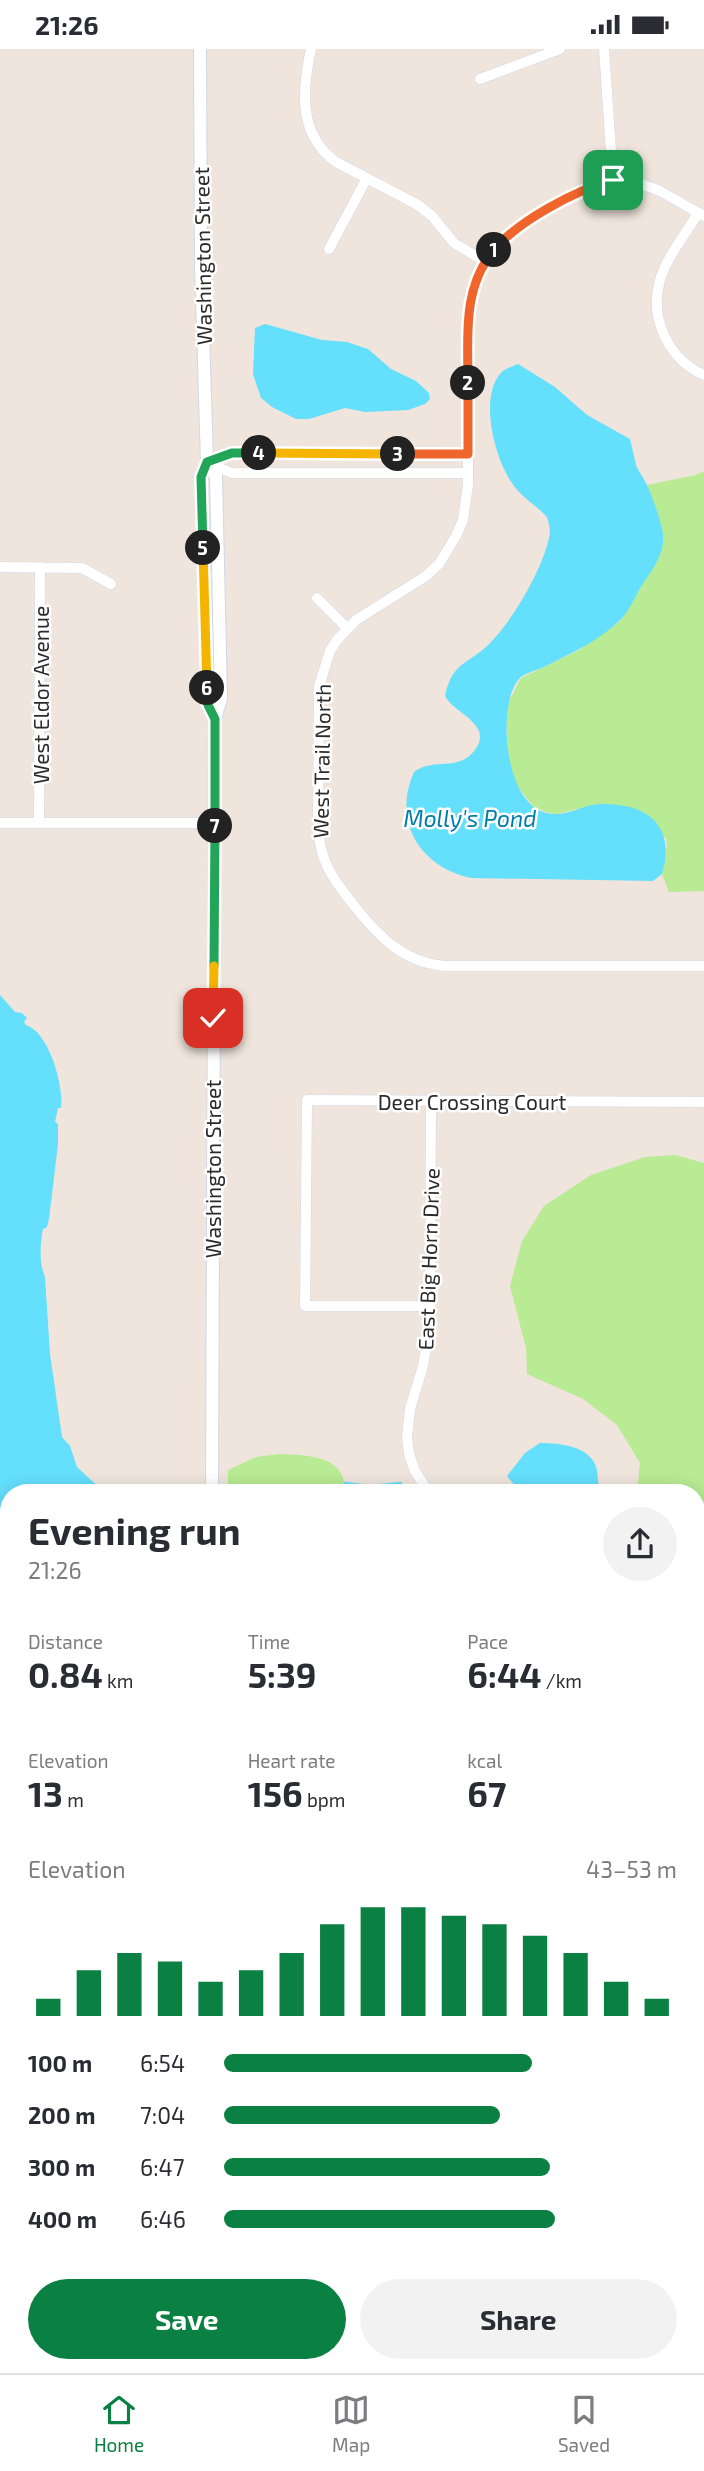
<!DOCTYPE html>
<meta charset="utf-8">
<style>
body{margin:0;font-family:"Exo 2",sans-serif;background:#f2f2f3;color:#2b2b33;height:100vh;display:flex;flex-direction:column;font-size:26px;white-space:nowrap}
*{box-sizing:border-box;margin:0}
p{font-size:23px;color:#7c7c81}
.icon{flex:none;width:38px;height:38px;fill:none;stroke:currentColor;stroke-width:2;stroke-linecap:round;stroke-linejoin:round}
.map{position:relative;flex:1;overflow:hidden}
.panel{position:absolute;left:0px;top:1435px;width:705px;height:889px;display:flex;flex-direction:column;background:#fff;border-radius:28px 28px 0 0;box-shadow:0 4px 18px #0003}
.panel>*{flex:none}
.pin{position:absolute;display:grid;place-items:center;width:60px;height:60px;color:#fff;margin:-30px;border-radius:14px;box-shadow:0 4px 10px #0006}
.km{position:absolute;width:35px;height:35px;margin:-18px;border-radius:50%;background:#222;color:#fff;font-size:19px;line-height:35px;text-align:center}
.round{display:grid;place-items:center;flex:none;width:74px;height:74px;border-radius:37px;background:#f2f2f3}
.headline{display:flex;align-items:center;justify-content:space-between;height:119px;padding:0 28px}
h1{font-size:38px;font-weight:700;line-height:52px}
.figures{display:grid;grid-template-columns:repeat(3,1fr);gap:10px;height:119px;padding:7px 28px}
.figures div{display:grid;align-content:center}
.figures b{font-size:35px;font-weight:700}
.figures small{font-size:19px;font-weight:400}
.figures p{font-size:19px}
.chart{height:196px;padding:14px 28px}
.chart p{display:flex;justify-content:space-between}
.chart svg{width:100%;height:126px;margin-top:7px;stroke:#0b8043;stroke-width:6}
.action{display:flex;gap:14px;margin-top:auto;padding:14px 28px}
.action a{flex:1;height:80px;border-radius:42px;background:#0b8043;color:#fff;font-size:28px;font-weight:700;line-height:80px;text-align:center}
.action a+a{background:#f2f2f3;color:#2b2b33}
ul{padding:0 28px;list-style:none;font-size:23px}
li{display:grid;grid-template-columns:112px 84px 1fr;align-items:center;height:52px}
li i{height:18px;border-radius:9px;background:#0b8043}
.status{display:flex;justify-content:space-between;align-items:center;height:49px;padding:0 35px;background:#fff;direction:ltr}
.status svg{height:19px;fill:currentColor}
.dock{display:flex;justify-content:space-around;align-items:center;height:98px;border-top:2px solid #e1e1e2;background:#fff;font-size:19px;color:#7c7c81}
.dock a{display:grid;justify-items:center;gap:4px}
.dock .active{color:#0b8043}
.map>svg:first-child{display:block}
</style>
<div class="status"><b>21:26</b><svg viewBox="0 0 49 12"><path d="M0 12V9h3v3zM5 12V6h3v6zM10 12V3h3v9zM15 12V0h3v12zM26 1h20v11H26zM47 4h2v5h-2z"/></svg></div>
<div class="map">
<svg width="704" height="2324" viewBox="0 0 704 2324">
<rect width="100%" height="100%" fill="#efe5dc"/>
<path fill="#b8eb93" d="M 704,422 L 704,842 L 669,843 L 662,825 L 667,798 L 666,789 L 598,755 L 557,765 L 548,764 L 533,757 L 517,737 L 509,711 L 506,671 L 509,652 L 521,629 L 579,601 L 620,572 L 641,538 L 663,485 L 647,436 L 696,426 Z
M 675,1106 L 704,1114 L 704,1483 L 697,1490 L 696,1444 L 600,1444 L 598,1440 L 637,1443 L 640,1414 L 617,1376 L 583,1350 L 527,1325 L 526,1299 L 510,1237 L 522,1192 L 544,1157 L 591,1126 L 645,1108 Z
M 279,1405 C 305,1406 349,1406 344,1444 L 228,1444 L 228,1421 L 256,1408 Z
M 704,2040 L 704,2120 L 697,2125 L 696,2044 Z
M 481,2315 L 557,2315 L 558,2324 L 480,2324 Z"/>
<path fill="#64dffc" d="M 265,275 L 322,291 L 347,293 L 368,300 L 391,320 L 416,332 L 429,344 L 430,350 L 425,355 L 408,361 L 365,363 L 345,359 L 309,370 L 296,370 L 272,358 L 261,349 L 253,325 L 255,279 Z
M 518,315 L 555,338 L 587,366 L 630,390 C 632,398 634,407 636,416 C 638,422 643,428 646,434 C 652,446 661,472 663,485 C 665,503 654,519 644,533 C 635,546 630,563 618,573 C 597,593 571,604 546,617 C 538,621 528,623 521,628 C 511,637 508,656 507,668 C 504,699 514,768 558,765 C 572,764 585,756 599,755 C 646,753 677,776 662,825 L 653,832 L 471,829 C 420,818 392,773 414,723 C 435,707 460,725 477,698 C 480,693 481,688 479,682 C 472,667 453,661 445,647 C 453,610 470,616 492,592 C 514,569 542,521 549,489 C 551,482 549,475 547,468 C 536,456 521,448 512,434 C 495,410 479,350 500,325 C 504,319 512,318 518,315 Z
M 0,946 L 15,963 L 22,964 L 27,969 L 24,973 L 26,976 C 49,983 64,1037 61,1059 L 58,1059 L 55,1073 L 58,1075 L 58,1095 L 49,1170 L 47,1178 L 43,1180 C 40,1195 39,1214 45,1228 L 50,1305 L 62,1388 L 70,1397 L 77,1418 L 105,1444 L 9,1444 L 9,1750 L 0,1765 Z
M 540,1394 C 560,1394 592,1397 597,1421 C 598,1429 598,1436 600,1444 L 521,1444 L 507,1427 L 525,1404 Z
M 704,2120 L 704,2324 L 558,2324 L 557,2315 L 696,2315 L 696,2125 Z"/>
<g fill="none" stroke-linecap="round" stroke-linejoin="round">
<path stroke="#64dffc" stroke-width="2.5" d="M 345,1434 L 370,1437 L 401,1434"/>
<defs>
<path id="minor" d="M 311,0 C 302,41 298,86 336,113 L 418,156 L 432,167 L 454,194 L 484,212
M 604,0 L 613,131
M 480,30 L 560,0
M 698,164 C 686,185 667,207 660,231 C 649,269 668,310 704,326
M 704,167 L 660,142 L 636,133 L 613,131 L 580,141 L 507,185 L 478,222 L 470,248 L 468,265 L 468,436 L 463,471 L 456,487 L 439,515 L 426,527 L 356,571 L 337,591 L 330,602 L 319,637 L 318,778 C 320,815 334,831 356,859 C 381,890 406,915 448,917 L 704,917
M 329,200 L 367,129
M 207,413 L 232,404 L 468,405
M 208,414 L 232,424 L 468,424
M 0,518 L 82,519 L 111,535
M 317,549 L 347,579
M 0,774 L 215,774
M 39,774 L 40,518
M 430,1257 L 305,1257 L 307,1051 L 704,1053
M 429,1444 L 415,1422 L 409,1405 L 407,1388 L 410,1360 L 423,1317 L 430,1274 L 431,1052
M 0,2040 L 3,1867
M 311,2315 L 311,2324"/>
<path id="secondary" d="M 200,0 L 201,217 L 207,413 L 201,428 L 208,656 L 215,670
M 207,413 L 216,427 L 221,649 L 215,670 L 212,1444
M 696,1981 L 704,1981
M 0,2113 L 9,2114
M 210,2315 L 211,2324"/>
</defs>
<use href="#minor" stroke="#d1d7e6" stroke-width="11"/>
<use href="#secondary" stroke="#d1d7e6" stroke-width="14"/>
<use href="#minor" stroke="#fff" stroke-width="10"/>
<use href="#secondary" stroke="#fff" stroke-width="12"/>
</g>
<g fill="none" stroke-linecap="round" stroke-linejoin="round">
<defs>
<path id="split-1" d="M 494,201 C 518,172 576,141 613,131"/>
<path id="split-2" d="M 468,334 C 468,288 462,239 494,201"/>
<path id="split-3" d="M 398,405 L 468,405 L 468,334"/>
<path id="split-4" d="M 259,404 L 398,405"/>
<path id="split-5" d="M 203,499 L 201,428 L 207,413 L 232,404 L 259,404"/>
<path id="split-6" d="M 203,499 L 207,639"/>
<path id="split-7" d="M 207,639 L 208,656 L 215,670 L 215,777"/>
<path id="split-8" d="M 214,917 L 215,777"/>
<path id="split-9" d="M 213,969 L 214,917"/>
</defs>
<use href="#split-1" stroke="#fff" stroke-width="14"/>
<use href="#split-2" stroke="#fff" stroke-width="14"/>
<use href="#split-3" stroke="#fff" stroke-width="14"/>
<use href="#split-4" stroke="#fff" stroke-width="14"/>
<use href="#split-5" stroke="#fff" stroke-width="14"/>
<use href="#split-6" stroke="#fff" stroke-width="14"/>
<use href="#split-7" stroke="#fff" stroke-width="14"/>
<use href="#split-8" stroke="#fff" stroke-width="14"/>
<use href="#split-9" stroke="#fff" stroke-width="14"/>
<use href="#split-1" stroke="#f0652b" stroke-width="9"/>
<use href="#split-2" stroke="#f0652b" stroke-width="9"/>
<use href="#split-3" stroke="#f0652b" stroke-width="9"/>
<use href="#split-4" stroke="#f5b400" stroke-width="9"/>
<use href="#split-5" stroke="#22a559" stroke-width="9"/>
<use href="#split-6" stroke="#f5b400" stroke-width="9"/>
<use href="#split-7" stroke="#22a559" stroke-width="9"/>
<use href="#split-8" stroke="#22a559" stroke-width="9"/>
<use href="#split-9" stroke="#f5b400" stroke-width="9"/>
</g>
<g text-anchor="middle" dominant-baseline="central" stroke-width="5" stroke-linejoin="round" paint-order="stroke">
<g font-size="21" fill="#2b2b2b" stroke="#fff">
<text transform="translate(202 207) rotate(-91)">Washington Street</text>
<text transform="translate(40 646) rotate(-90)">West Eldor Avenue</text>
<text transform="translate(321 712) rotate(-89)">West Trail North</text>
<text x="472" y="1052">Deer Crossing Court</text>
<text transform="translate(212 1120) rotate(-90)">Washington Street</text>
<text transform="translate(428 1210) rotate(-88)">East Big Horn Drive</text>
</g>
<g font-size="23" font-style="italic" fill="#007eab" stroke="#fff">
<text x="470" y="769">Molly's Pond</text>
</g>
</g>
</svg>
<div class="pin" style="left:613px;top:131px;background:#1e9e55"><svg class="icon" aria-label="arrive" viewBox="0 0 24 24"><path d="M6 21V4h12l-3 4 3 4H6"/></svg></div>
<div class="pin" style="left:213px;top:969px;background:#d93025"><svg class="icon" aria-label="check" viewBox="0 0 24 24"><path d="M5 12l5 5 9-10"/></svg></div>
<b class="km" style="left:494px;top:201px">1</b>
<b class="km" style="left:468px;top:334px">2</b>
<b class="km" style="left:398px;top:405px">3</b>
<b class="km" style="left:259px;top:404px">4</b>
<b class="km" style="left:203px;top:499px">5</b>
<b class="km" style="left:207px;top:639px">6</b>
<b class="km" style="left:215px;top:777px">7</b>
<section class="panel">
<div class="headline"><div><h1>Evening run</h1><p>21:26</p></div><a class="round"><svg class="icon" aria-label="share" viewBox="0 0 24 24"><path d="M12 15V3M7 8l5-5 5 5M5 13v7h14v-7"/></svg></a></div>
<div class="figures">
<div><p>Distance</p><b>0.84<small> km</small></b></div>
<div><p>Time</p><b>5:39</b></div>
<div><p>Pace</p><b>6:44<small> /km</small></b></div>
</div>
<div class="figures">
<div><p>Elevation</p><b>13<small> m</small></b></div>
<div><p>Heart rate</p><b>156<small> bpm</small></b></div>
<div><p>kcal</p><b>67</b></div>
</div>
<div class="chart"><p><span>Elevation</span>43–53 m</p>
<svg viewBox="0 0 160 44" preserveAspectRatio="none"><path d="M5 44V38M15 44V28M25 44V22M35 44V25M45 44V32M55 44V28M65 44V22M75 44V12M85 44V6M95 44V6M105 44V9M115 44V12M125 44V16M135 44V22M145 44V32M155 44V38"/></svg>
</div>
<ul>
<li><b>100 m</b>6:54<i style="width:68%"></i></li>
<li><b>200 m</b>7:04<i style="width:61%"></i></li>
<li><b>300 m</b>6:47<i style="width:72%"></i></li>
<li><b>400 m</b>6:46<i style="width:73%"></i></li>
</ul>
<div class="action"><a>Save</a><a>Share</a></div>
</section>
</div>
<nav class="dock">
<a class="active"><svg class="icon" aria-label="home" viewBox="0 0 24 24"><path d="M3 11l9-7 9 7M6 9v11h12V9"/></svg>Home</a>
<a><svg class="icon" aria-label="map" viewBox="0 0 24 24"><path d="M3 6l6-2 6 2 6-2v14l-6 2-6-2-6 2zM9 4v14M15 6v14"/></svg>Map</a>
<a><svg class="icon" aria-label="saved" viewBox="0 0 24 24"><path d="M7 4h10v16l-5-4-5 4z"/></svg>Saved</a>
</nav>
